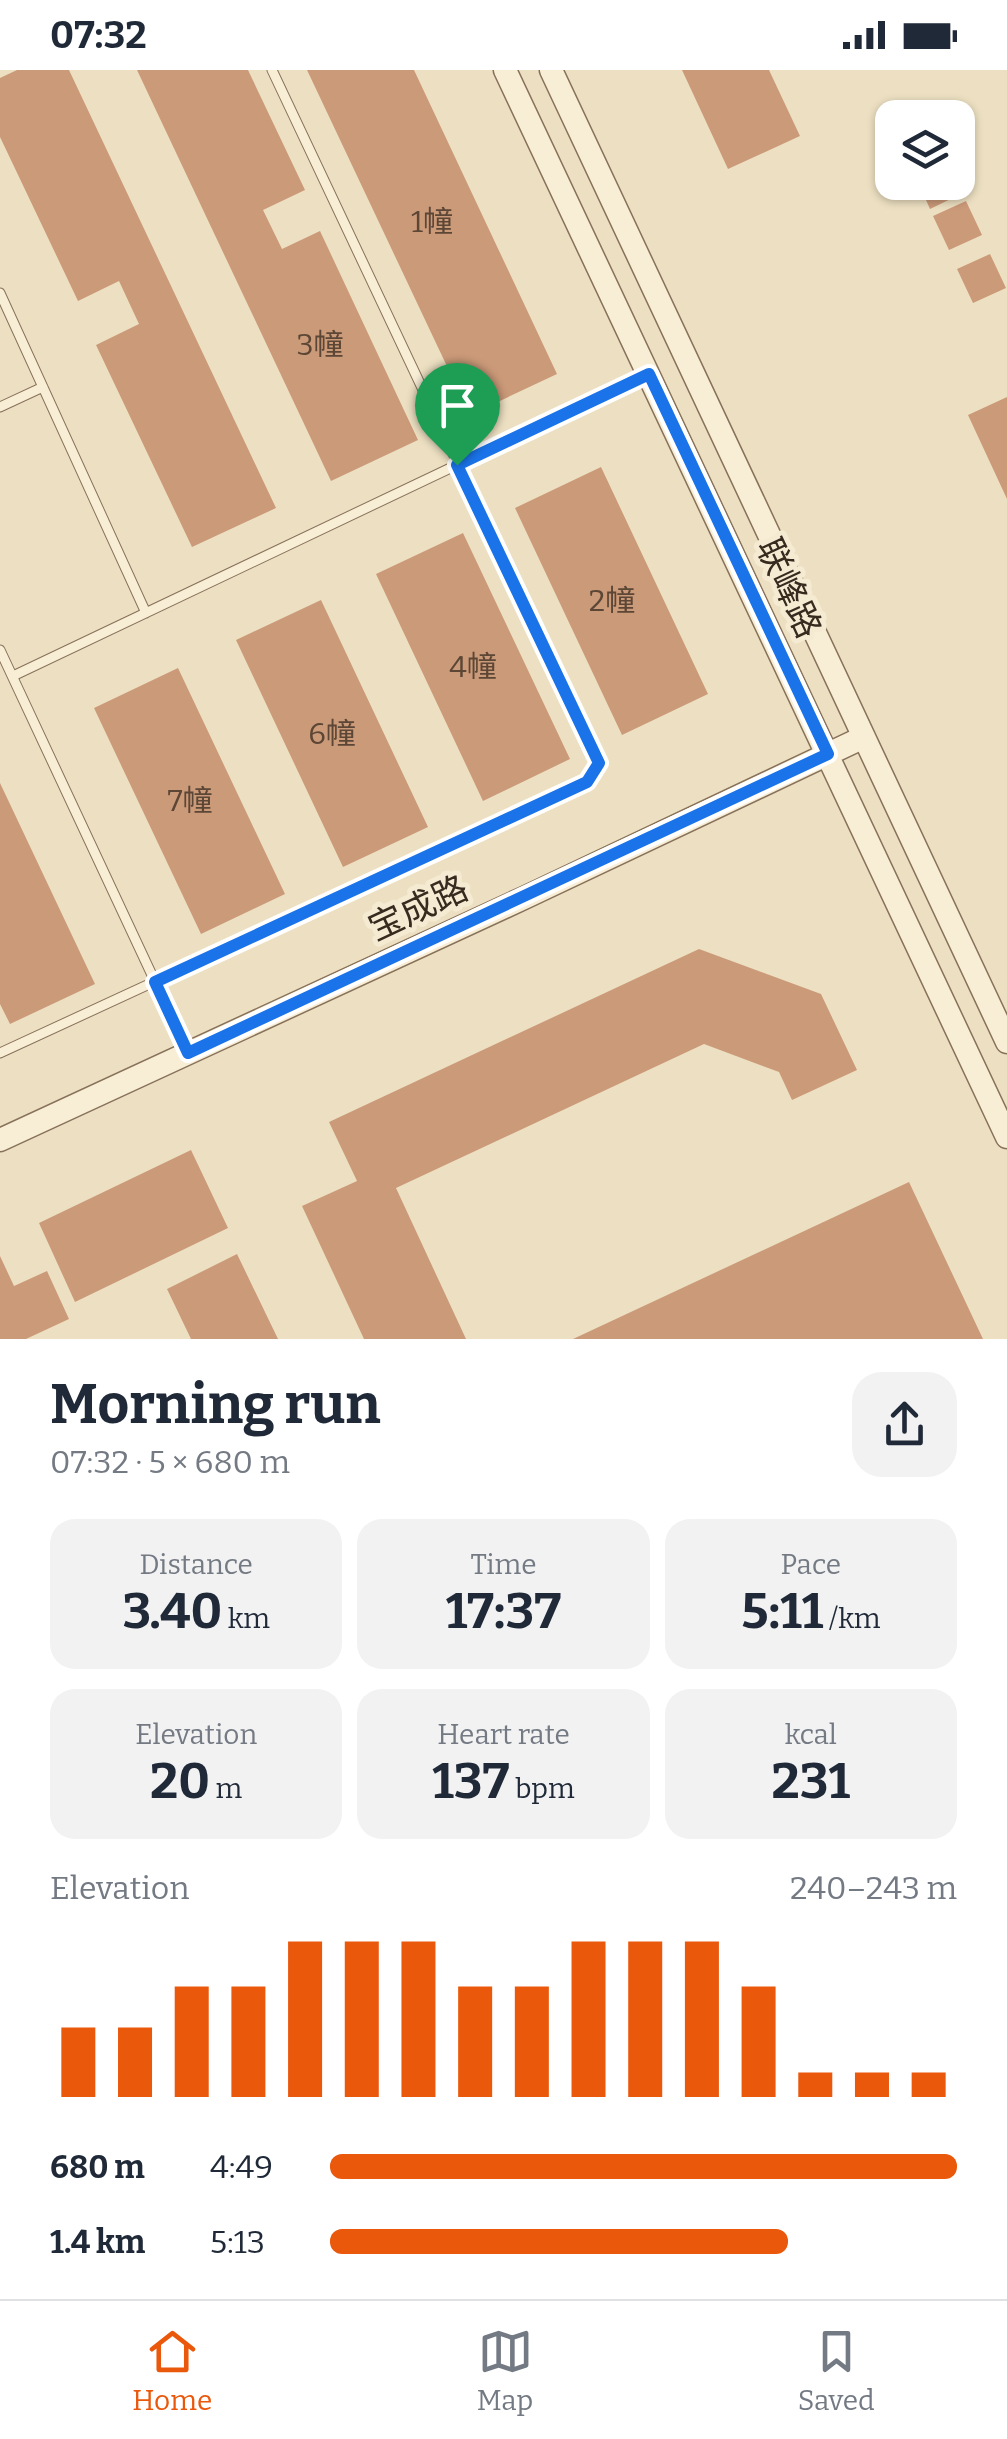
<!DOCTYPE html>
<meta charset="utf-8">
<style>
body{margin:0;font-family:Bitter,"Noto Sans SC",serif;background:#f2f2f3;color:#1f2937;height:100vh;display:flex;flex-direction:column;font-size:38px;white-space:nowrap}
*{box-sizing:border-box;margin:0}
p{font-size:32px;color:#747a83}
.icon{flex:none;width:55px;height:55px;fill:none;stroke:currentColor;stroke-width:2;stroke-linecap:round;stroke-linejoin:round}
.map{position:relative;height:1269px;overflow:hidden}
.details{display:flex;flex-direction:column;background:#fff;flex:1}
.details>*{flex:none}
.controls{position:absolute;left:875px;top:30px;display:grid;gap:20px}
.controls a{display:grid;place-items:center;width:100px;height:100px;border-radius:20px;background:#fff;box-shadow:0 2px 8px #0004;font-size:50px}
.pin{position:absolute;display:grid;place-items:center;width:85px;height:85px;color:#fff;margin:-102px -42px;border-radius:50% 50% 50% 0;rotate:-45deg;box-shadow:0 0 10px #0007}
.pin .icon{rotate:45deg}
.round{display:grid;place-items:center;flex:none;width:105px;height:105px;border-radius:30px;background:#f2f2f3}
.summary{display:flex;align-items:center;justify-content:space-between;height:170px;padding:0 50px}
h1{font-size:55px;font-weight:700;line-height:75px}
.stats{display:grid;grid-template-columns:repeat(3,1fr);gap:15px;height:170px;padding:10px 50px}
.stats div{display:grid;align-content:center;border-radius:25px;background:#f2f2f3;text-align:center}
.stats b{font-size:50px;font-weight:700}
.stats small{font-size:28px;font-weight:400}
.stats p{font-size:28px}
.chart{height:280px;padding:20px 50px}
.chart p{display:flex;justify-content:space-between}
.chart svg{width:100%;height:180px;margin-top:10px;stroke:#ea580c;stroke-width:6}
ul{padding:0 50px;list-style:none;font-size:32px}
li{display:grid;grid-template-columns:160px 120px 1fr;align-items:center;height:75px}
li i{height:25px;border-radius:12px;background:#ea580c}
.status{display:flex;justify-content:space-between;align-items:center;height:70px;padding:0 50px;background:#fff;direction:ltr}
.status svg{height:28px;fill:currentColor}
.tab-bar{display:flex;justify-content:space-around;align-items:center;height:140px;border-top:2px solid #e0e1e3;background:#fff;font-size:28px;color:#747a83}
.tab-bar a{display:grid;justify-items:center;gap:5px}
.tab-bar .active{color:#ea580c}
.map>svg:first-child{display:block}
</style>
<div class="status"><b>07:32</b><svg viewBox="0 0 49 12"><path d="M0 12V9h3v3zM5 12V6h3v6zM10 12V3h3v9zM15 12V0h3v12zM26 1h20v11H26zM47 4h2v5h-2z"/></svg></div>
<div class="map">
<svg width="1007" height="1269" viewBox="0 0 1007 1269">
<rect width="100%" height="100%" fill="#ede0c2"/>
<path fill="#cb9a79" d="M 17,0 L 69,0 L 276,438 L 192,477 L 96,275 L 139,254 L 119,211 L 78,231 L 0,67 L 0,8 Z
M 137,0 L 248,0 L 305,120 L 263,140 L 282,179 L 320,161 L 418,370 L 331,411 Z
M 307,0 L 414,0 L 557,304 L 470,345 Z
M 682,0 L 769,0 L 800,66 L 728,99 Z
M 918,112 L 958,112 L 963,123 L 930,139 Z
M 966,131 L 982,165 L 949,180 L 933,146 Z
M 990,184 L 1006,218 L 973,233 L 957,199 Z
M 1007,327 L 1007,429 L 968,345 Z
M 601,397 L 708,624 L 622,665 L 515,438 Z
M 463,463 L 570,689 L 483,731 L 376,504 Z
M 321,530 L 428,757 L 343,797 L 236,570 Z
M 178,598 L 285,824 L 201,864 L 94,638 Z
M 0,713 L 95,914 L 10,954 L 0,934 Z
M 699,879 L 821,924 L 857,1000 L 792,1030 L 779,1002 L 704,974 L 396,1118 L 466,1269 L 364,1269 L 302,1136 L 357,1111 L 329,1052 Z
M 191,1080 L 228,1158 L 75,1232 L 39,1153 Z
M 909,1112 L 983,1269 L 573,1269 Z
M 237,1184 L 278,1269 L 191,1269 L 167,1219 Z
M 0,1186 L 14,1216 L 47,1201 L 69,1249 L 26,1269 L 0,1269 Z"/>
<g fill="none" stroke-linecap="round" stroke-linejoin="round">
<defs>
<path id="service" d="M 0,223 L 146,543
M 0,337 L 43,317
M 0,580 L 187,980
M 13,606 L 646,305
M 0,983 L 587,712 L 599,693 L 272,0"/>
<path id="tertiary" d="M 505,0 L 1007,1067
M 551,0 L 1007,972
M 0,1070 L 524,828 L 864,667"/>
</defs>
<use href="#service" stroke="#87715a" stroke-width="11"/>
<use href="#tertiary" stroke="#87715a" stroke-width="25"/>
<use href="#service" stroke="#f8edd5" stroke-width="9"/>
<use href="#tertiary" stroke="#f8edd5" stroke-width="22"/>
</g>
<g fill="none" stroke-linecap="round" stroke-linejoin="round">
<defs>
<path id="route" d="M 649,304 L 828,684 L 188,983 L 155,912 L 587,712 L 599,693 L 457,395 Z"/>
</defs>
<use href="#route" stroke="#fff" stroke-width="20"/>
<use href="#route" stroke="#1a73e8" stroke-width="12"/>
</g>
<g text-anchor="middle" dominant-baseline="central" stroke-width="10" stroke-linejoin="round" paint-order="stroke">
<g font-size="30" fill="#5c4635">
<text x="432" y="152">1幢</text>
<text x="320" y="275">3幢</text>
<text x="612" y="531">2幢</text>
<text x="473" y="597">4幢</text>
<text x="332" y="664">6幢</text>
<text x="190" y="731">7幢</text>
</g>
<g font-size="35" fill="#372a1e" stroke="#f5ead2">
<text transform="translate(789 518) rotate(65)">联峰路</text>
<text transform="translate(418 838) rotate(-25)">宝成路</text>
</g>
</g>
</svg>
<div class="controls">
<a><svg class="icon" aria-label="layers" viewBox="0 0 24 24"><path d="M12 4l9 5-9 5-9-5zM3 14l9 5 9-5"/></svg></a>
</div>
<div class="pin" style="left:457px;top:395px;background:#1e9e55"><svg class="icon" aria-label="arrive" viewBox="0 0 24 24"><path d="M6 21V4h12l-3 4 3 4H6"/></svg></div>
</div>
<section class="details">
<div class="summary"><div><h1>Morning run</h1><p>07:32 · 5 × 680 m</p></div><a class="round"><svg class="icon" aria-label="share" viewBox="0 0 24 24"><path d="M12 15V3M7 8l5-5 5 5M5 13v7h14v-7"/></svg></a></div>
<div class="stats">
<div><p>Distance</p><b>3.40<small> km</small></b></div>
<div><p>Time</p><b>17:37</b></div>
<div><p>Pace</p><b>5:11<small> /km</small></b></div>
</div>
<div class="stats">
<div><p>Elevation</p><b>20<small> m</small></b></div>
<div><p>Heart rate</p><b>137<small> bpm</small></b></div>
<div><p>kcal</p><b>231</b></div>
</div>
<div class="chart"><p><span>Elevation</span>240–243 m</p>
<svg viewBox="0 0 160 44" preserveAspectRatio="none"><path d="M5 44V27M15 44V27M25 44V17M35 44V17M45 44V6M55 44V6M65 44V6M75 44V17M85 44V17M95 44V6M105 44V6M115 44V6M125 44V17M135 44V38M145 44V38M155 44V38"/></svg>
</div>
<ul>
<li><b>680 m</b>4:49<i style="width:100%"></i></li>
<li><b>1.4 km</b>5:13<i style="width:73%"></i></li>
</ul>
</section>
<nav class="tab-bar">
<a class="active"><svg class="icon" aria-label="home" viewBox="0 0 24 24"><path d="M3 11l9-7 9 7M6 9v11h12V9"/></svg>Home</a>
<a><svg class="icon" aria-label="map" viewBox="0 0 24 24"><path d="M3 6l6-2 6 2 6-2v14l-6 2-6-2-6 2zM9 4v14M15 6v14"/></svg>Map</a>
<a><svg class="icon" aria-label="saved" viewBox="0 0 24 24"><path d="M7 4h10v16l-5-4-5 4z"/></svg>Saved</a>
</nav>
